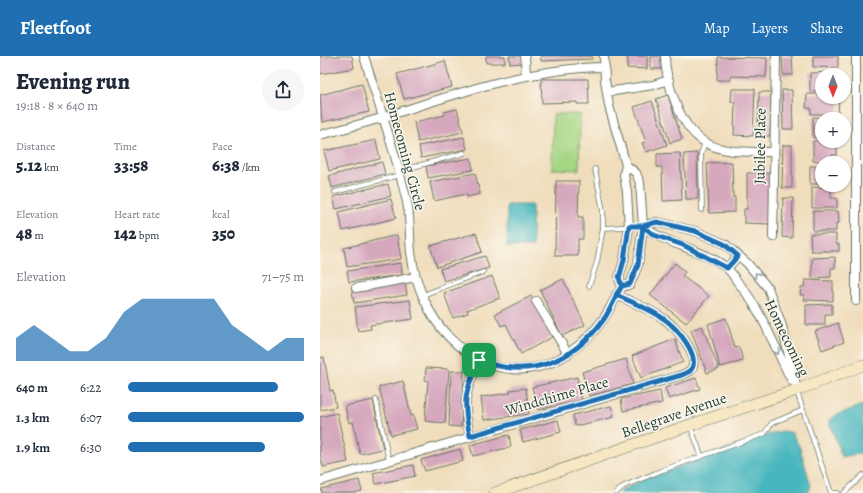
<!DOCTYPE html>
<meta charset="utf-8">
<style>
body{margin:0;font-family:Alegreya,serif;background:#f6f6f7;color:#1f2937;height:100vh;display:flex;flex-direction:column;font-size:15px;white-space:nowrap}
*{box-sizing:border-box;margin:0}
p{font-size:13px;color:#747a83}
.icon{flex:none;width:22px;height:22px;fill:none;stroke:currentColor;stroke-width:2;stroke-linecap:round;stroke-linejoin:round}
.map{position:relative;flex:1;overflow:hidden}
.drawer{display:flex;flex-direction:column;background:#fff;width:320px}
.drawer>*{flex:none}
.needle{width:26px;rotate:180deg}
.fabs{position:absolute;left:495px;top:12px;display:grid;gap:8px}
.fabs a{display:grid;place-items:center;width:36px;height:36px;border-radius:50%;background:#fff;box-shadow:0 1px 3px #0004;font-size:20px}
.pin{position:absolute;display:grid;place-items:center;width:34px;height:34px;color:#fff;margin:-17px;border-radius:8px;box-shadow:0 2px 6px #0006}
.round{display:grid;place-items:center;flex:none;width:42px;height:42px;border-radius:21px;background:#f6f6f7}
.summary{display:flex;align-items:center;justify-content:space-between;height:68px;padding:0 16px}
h1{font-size:22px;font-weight:800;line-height:30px}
.metrics{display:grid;grid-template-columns:repeat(3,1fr);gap:6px;height:68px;padding:4px 16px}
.metrics div{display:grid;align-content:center}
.metrics b{font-size:17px;font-weight:800}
.metrics small{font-size:11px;font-weight:400}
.metrics p{font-size:11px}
.chart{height:112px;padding:8px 16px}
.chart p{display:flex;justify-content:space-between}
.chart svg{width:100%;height:72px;margin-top:4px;fill:#1f6fb2;opacity:.7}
ul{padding:0 16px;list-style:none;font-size:13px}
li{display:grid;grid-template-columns:64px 48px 1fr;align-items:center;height:30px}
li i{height:10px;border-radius:5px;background:#1f6fb2}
header{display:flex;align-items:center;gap:24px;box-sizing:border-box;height:56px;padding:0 20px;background:#1f6fb2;color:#fff}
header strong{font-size:19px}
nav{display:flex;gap:22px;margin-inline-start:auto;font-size:14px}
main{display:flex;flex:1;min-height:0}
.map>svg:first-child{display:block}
</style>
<header>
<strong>Fleetfoot</strong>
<nav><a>Map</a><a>Layers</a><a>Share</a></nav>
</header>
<main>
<section class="drawer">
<div class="summary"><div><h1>Evening run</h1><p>19:18 · 8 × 640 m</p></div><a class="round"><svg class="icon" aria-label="share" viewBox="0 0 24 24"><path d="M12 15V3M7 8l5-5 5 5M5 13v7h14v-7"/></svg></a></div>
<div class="metrics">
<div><p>Distance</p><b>5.12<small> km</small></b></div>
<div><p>Time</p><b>33:58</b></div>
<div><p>Pace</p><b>6:38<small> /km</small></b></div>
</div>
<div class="metrics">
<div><p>Elevation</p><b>48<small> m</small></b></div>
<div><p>Heart rate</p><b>142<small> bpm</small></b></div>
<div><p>kcal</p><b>350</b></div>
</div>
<div class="chart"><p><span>Elevation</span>71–75 m</p>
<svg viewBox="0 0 160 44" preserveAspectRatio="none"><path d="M0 44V30L10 22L20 30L30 38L40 38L50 30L60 14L70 6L80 6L90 6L100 6L110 6L120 22L130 30L140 38L150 30L160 30V44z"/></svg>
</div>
<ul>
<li><b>640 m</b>6:22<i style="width:85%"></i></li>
<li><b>1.3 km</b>6:07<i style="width:100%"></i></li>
<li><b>1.9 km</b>6:30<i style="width:78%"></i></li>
</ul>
</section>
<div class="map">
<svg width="543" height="437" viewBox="0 0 543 437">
<rect width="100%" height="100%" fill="#fbf7ec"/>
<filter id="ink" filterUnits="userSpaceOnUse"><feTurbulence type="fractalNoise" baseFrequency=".025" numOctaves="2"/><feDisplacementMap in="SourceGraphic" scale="8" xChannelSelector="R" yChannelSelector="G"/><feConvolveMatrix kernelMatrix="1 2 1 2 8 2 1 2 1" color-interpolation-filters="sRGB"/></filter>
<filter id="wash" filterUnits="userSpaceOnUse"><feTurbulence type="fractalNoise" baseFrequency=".012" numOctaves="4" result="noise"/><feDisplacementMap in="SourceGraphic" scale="16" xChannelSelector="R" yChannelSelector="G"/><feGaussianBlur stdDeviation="0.9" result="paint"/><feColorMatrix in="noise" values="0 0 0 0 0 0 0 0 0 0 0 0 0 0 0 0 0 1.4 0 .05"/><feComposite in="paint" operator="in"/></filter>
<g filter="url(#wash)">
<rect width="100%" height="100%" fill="#f0ddbc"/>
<path fill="#a5d684" stroke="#628a5c" d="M 233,58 L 260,58 L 259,114 L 232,113 Z"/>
<path fill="#47b6be" stroke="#337a79" d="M 187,149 L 212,149 L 213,191 L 187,191 Z
M 543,349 L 543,397 L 522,401 L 510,369 L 510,364 L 516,359 Z
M 465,375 L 472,377 L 480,392 L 491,430 L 488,437 L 299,437 L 302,434 L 324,423 L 453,377 Z"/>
<g id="blocks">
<path fill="#d6a8be" d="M 0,0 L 32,0 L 34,12 L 0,18 Z
M 166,0 L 185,0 L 185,7 L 166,7 Z
M 189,0 L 201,0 L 202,7 L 190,8 Z
M 221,0 L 272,0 L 272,3 L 221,5 Z
M 308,0 L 327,0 L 327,13 L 307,12 Z
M 331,0 L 344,0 L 343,13 L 331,13 Z
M 462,0 L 472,0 L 473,19 L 463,19 Z
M 493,0 L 518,0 L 518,12 L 493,11 Z
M 398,1 L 447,2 L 446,21 L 410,20 L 410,24 L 397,24 Z
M 125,5 L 132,31 L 84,43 L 77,18 Z
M 510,16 L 519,17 L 519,19 L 502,19 L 502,35 L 490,35 L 490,17 Z
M 221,23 L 268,23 L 269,48 L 257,48 L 257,46 L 222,47 Z
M 42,28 L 49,56 L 2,66 L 0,39 Z
M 412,33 L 435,33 L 433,80 L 414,79 L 415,46 L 411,46 Z
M 462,34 L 472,34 L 473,73 L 463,73 Z
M 439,36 L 451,36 L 450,80 L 438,80 Z
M 487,38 L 502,38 L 502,41 L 519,41 L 518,58 L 491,58 L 491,52 L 486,52 Z
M 348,39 L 362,83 L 350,87 L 336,43 Z
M 332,45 L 347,89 L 326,96 L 322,87 L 326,86 L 314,51 Z
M 137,53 L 143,76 L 98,86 L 94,66 L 125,59 L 124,56 Z
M 493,61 L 520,62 L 520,63 L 502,63 L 502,82 L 493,82 Z
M 144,81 L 147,93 L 101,102 L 99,90 Z
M 56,84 L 60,103 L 9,115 L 4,95 Z
M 493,85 L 517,85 L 517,99 L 512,99 L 511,105 L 493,105 Z
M 463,89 L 472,89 L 472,132 L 462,132 Z
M 360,97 L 362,144 L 343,145 L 342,111 L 337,111 L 337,98 Z
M 377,97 L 378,143 L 366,143 L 364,98 Z
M 151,102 L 153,114 L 108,122 L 106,110 Z
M 62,106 L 65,118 L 12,132 L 9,120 Z
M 412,106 L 413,141 L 415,141 L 415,156 L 389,157 L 387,107 Z
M 490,110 L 502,110 L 502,128 L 490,128 Z
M 155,117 L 160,138 L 147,141 L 146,138 L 114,145 L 110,126 Z
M 427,117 L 451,117 L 450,168 L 424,167 L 424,153 L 427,153 Z
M 236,125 L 259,125 L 258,161 L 263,161 L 263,183 L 258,183 L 258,200 L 235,200 Z
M 68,128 L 71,140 L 16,153 L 13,141 Z
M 492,131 L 511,132 L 511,142 L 517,142 L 517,152 L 492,152 Z
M 463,142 L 473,142 L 472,182 L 462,181 Z
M 71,143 L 76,162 L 23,175 L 19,156 Z
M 493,155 L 518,155 L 519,167 L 516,167 L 516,175 L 493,175 Z
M 156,177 L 162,196 L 117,211 L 110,190 Z
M 490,178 L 516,178 L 516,188 L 519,188 L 519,195 L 491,195 Z
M 77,179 L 81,203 L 27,211 L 24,192 Z
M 165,200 L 169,212 L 124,225 L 120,213 Z
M 515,201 L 515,212 L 511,212 L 511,221 L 492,222 L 492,202 Z
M 81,207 L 82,219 L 29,226 L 27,215 Z
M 355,207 L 365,216 L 362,220 L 389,240 L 366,267 L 330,239 Z
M 172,220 L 180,242 L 147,254 L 148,257 L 133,262 L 124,237 Z
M 243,223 L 265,269 L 242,280 L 220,234 Z
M 485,224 L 513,225 L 513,245 L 484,244 L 485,239 L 480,239 L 481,231 L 484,231 Z
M 85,227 L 87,239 L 34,247 L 32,235 Z
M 211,240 L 232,281 L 201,298 L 186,268 L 181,270 L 175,258 Z
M 90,244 L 93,263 L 50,269 L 51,273 L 38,275 L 35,251 Z
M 512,248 L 512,258 L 505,258 L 505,269 L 486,269 L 486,249 Z
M 406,262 L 415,292 L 419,291 L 423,305 L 400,311 L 388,268 Z
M 518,267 L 524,286 L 502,294 L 495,275 Z
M 382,270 L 399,313 L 387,317 L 371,274 Z
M 355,283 L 363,306 L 321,322 L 312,300 Z
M 4,301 L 10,335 L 13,334 L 16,351 L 0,354 L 0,302 Z
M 306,303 L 313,328 L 269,340 L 262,316 Z
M 106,312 L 129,313 L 125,367 L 105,365 L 108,325 L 105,324 Z
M 131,315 L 144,315 L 141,371 L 129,370 Z
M 257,321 L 262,344 L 218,354 L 212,331 Z
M 376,322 L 380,333 L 349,343 L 345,332 Z
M 83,325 L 91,360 L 93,359 L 97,373 L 71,379 L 59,331 Z
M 206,332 L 209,358 L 164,364 L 161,341 L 190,337 L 190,334 Z
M 340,335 L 342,347 L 303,355 L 301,343 Z
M 53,344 L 63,393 L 40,398 L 33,366 L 29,367 L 25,350 Z
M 291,350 L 294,361 L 255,370 L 253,359 Z
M 17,357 L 28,406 L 3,411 L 0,397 L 0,361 Z
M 238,364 L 241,376 L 203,386 L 200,374 Z
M 189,379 L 191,391 L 153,400 L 150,389 Z
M 140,393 L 143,405 L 105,415 L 101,404 Z
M 93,409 L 95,420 L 56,428 L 53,417 Z
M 39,424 L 42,435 L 34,437 L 2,437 L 1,433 Z"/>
</g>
</g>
<g filter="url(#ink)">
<use href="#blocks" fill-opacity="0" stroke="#687564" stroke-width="1"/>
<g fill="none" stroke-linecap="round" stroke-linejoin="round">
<defs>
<path id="lane" d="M 275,113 L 283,155 L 283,172
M 79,115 L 144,97
M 15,136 L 80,119
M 382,154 L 381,98 L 385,86
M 269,230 L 277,206 L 283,172 L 323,170
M 103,239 L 163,216
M 477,336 L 511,437 L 518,437
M 56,344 L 69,405
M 370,369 L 381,399
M 296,437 L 304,430 L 343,414 L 444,378 L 452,367 L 483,354
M 524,437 L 543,419"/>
<path id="street" d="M 44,0 C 58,47 75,94 86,142 C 91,160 89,178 91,196 C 93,212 97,228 104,243 C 128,300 193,337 250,296 C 263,287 275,275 284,262 C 291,252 295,241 302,231 L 310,228 L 318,209 L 323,170 L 320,127 L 316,117 L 306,109
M 205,0 L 206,19
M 284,0 L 285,24 L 289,50 L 306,109 L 304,119 L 307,136 L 309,171 L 304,204 L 299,222 L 302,231
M 345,0 C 345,16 350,33 356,48 C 376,98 406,96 454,96
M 536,0 L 536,245
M 287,36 L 333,29 L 349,24
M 0,79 C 21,73 43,68 64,61 C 136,38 208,12 285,11
M 323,170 L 337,166 L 375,175 L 405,188 L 427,207 L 448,232 L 462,270 L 477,334
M 323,170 C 346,189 380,192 404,210 C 409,213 413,219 416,224 C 442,253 454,291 472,325
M 453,181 L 456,0
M 407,212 L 418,200
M 36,232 L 96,221
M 216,245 L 248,298
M 150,380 C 142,345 145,336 159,304
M 0,425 L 362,319 C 364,318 368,316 370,315 C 383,301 355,270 344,263 C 330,253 312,246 296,239"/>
<path id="secondary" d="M 175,437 L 370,369 L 477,334 L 543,309"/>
</defs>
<use href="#lane" stroke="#687564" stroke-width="5.5"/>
<use href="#street" stroke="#687564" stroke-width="10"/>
<use href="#secondary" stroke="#687564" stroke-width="12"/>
<use href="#lane" stroke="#fff" stroke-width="4"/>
<use href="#street" stroke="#fff" stroke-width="8"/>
<use href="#secondary" stroke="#f7e8c3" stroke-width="11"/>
</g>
<defs><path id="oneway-chevron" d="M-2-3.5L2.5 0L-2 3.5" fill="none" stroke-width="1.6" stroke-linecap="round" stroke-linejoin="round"/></defs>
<g stroke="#8f9e9a">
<use href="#oneway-chevron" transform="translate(437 219) rotate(-130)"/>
<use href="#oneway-chevron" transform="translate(457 296) rotate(67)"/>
</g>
</g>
<g fill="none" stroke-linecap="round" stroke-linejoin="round" filter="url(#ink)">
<defs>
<path id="route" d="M 159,304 C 145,336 142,345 150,380 L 362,319 C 364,318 368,316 370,315 C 383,301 355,270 344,263 C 330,253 312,246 296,239 L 302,230 L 310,228 L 318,209 L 323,170 L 334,179 L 363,189 L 407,212 L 418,200 L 404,188 L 375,175 L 337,166 L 323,170 L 309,170 L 304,204 L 299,222 L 302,230 C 295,241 291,253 284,263 C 253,306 209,324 159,304"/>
</defs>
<use href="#route" stroke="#fff" stroke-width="8"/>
<use href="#route" stroke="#1f6fb2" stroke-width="5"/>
</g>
<g text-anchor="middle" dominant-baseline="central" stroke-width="3" stroke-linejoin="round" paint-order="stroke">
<g font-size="15" fill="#1f3d34" stroke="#fbf7ec">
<text transform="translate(440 90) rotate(-89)">Jubilee Place</text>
<text transform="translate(85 95) rotate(75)">Homecoming Circle</text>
<text transform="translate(467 282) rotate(64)">Homecoming</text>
<text transform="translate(237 340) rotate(-16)">Windchime Place</text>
<text transform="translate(354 359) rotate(-19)">Bellegrave Avenue</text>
</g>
</g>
</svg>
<div class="fabs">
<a><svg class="needle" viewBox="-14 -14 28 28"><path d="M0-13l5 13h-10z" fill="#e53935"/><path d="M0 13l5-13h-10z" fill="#747a83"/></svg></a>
<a>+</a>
<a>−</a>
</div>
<div class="pin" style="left:159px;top:304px;background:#1e9e55"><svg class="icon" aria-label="arrive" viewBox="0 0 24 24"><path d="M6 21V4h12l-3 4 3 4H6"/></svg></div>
</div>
</main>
